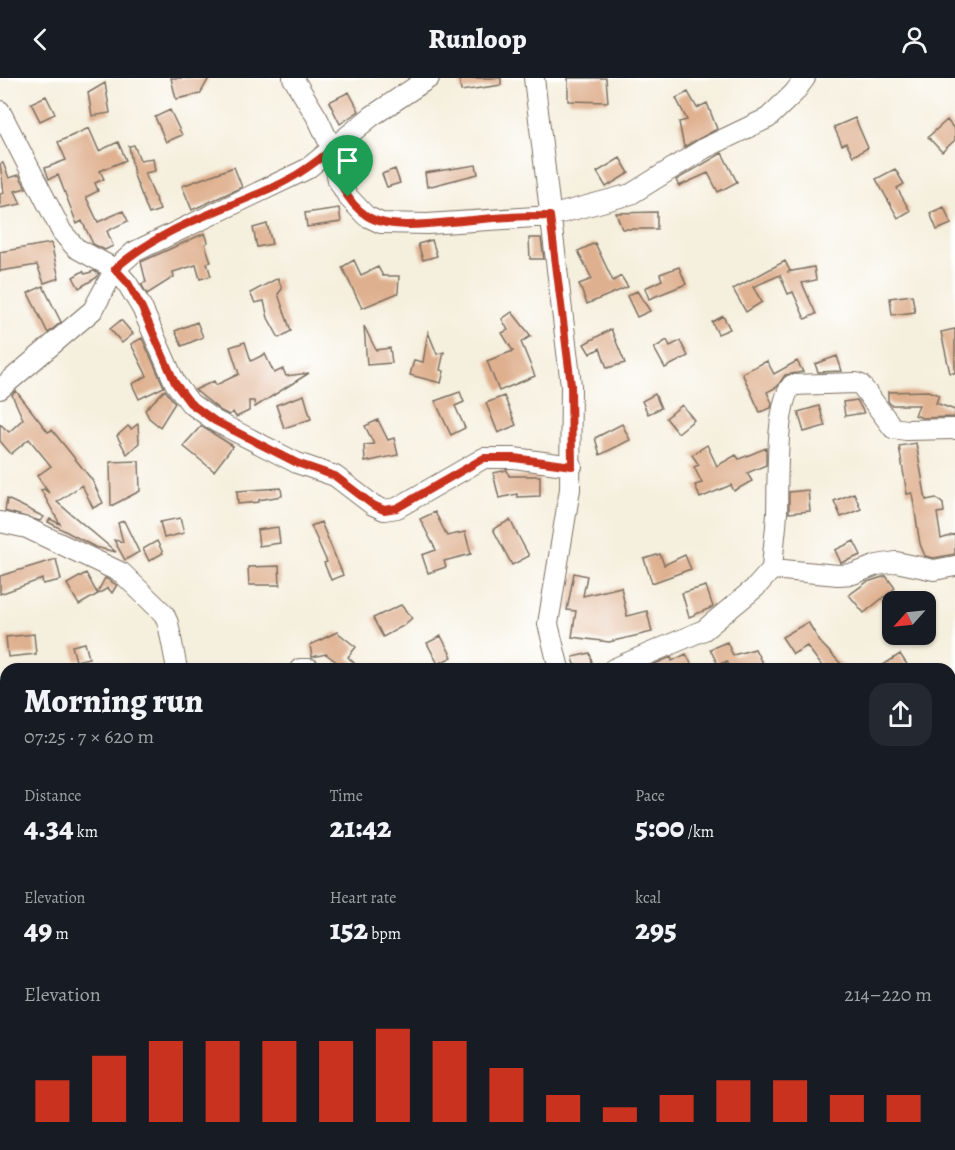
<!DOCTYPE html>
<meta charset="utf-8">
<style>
body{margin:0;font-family:Alegreya,serif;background:#242831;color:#f1f3f6;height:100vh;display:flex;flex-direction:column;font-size:22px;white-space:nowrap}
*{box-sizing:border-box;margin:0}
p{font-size:20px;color:#9ea1a6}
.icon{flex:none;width:33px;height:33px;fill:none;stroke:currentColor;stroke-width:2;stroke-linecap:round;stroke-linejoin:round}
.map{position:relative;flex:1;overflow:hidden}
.panel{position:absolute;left:0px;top:585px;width:956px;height:488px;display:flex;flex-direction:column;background:#171b24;border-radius:18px 18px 0 0;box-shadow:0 2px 4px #0004}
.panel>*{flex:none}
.needle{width:39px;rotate:243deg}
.controls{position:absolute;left:882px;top:513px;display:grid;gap:12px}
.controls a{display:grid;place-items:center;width:54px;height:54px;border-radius:12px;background:#171b24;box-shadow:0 2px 4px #0004;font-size:30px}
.pin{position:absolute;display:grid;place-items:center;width:51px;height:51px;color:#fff;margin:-62px -26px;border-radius:50% 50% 50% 0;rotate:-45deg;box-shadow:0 0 6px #0007}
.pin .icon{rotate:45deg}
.round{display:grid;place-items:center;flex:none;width:63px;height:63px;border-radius:18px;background:#242831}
.head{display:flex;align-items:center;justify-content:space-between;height:102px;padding:0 24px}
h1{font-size:33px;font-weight:800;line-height:45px}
.stats{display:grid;grid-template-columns:repeat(3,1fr);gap:9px;height:102px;padding:6px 24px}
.stats div{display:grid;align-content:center}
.stats b{font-size:30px;font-weight:800}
.stats small{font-size:16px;font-weight:400}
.stats p{font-size:16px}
.chart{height:168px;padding:12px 24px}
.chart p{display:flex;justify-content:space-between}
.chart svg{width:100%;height:108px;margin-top:6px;stroke:#c8321e;stroke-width:6}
header{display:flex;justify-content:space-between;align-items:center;height:78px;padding:0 24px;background:#171b24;font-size:27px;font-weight:800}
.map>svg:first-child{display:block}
</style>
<header><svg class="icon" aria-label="back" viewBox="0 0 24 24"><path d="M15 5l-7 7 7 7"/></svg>Runloop<svg class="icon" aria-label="person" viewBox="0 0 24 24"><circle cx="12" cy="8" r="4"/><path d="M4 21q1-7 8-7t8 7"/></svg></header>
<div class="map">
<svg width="955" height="1072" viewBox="0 0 955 1072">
<rect width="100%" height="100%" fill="#fff"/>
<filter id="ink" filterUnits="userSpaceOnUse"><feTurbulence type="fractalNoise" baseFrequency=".0167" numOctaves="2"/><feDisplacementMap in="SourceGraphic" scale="12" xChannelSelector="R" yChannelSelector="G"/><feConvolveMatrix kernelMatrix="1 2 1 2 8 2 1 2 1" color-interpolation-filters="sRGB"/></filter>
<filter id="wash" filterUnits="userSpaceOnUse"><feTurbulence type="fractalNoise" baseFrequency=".008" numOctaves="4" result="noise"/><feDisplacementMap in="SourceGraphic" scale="24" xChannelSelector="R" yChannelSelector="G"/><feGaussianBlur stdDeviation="1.35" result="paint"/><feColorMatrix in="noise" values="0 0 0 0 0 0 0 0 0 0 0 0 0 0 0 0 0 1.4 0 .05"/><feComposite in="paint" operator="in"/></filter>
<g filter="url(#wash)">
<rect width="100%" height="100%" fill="#f5efdd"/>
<g id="blocks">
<path fill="#dfb08f" d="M 171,0 L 209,0 L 200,16 L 176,21 Z
M 459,0 L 501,0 L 501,7 L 461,13 Z
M 568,0 L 606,0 L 608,24 L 568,23 Z
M 105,5 L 110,35 L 92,38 L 88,15 Z
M 349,14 L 359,33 L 340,46 L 329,24 Z
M 688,14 L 697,30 L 707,25 L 717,51 L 684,69 L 679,44 L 687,42 L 676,20 Z
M 46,18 L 55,36 L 40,43 L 31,25 Z
M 170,32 L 182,57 L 166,64 L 155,39 Z
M 855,40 L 868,70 L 853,78 L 846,65 L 842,67 L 834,49 Z
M 947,42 L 955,52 L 955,62 L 942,74 L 928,59 Z
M 89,50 L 99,73 L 118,64 L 126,82 L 100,93 L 104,101 L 95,105 L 98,113 L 86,119 L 98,144 L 123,133 L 128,143 L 107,153 L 113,168 L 105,172 L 93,166 L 82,143 L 77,146 L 58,97 L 49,101 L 45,90 L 66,82 L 58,64 Z
M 134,67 L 140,82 L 153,80 L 155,93 L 145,95 L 160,132 L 149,136 L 134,97 L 129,68 Z
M 722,75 L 737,104 L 718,114 L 708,95 L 679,108 L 676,102 Z
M 620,80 L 629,95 L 606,109 L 597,94 Z
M 3,85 L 9,100 L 19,97 L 26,110 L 15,113 L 21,126 L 0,130 L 0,116 L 4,115 L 0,86 Z
M 476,87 L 478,96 L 427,109 L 425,95 Z
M 234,89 L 242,109 L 192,132 L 182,108 Z
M 395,91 L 400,105 L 387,109 L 382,96 Z
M 895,91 L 904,106 L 897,110 L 910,133 L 898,140 L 876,101 Z
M 944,129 L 951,146 L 937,152 L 930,135 Z
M 339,130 L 341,144 L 307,149 L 305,135 Z
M 657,134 L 657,151 L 622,151 L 616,135 Z
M 267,146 L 272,166 L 257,169 L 253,150 Z
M 205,155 L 208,164 L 205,166 L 211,184 L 207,185 L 211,198 L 200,201 L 196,187 L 173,194 L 174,199 L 147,216 L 141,206 L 146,204 L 141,184 Z
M 529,160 L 541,160 L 544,181 L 530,181 Z
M 432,162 L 437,178 L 423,182 L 418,166 Z
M 51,165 L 59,200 L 44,205 L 37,187 L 0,193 L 0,174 Z
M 595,165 L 613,203 L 621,198 L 628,209 L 587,226 L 579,206 L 592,201 L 578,173 Z
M 354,182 L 361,197 L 378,189 L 383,198 L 399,198 L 398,215 L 362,230 L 342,189 Z
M 785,183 L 790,193 L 787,194 L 814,189 L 816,202 L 802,205 L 816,236 L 805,241 L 793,214 L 788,216 L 780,197 L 753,209 L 762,224 L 746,234 L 733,211 Z
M 679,189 L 686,206 L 649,221 L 645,210 L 662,202 L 660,196 Z
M 83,193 L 85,196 L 94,193 L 99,196 L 96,200 L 79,210 L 73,199 Z
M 278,200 L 282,211 L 278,216 L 291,253 L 279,260 L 268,240 L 264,223 L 255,225 L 250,215 Z
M 43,208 L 61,244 L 48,255 L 28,215 Z
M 637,213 L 650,233 L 637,239 L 627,218 Z
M 912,217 L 915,234 L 892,237 L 890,220 Z
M 512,234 L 531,258 L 521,264 L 535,298 L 499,313 L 487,283 L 513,273 L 502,255 L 508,252 L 502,241 Z
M 723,238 L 730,251 L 718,256 L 712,244 Z
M 121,242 L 133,256 L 122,265 L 110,251 Z
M 197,244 L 203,259 L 182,268 L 175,253 Z
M 364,248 L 376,272 L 390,270 L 392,285 L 367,287 Z
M 611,251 L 625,285 L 607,290 L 600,270 L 590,276 L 584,266 Z
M 955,251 L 955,295 L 950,295 L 941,254 Z
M 428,254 L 437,276 L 444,274 L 440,292 L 444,293 L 441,305 L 410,297 L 414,282 L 423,284 Z
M 142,260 L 164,309 L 139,321 L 132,306 L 147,298 L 131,266 Z
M 667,262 L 670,268 L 680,263 L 688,278 L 665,290 L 654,270 Z
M 245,264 L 251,283 L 265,276 L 274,295 L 283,291 L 286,298 L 309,295 L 255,329 L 254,323 L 249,323 L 249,333 L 236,339 L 233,334 L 229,337 L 221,333 L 195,312 L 214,303 L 216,307 L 239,296 L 230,269 Z
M 837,278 L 842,293 L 818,294 L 815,286 Z
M 767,283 L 774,296 L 797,283 L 803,294 L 785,297 L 777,309 L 767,314 L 772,325 L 771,330 L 760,334 L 742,295 Z
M 165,312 L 175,325 L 160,349 L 149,340 L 145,332 Z
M 16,313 L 48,354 L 52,352 L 92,402 L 103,425 L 93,430 L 82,407 L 57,424 L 116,474 L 95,469 L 48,444 L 50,441 L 60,446 L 41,412 L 44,411 L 49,415 L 37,398 L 51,388 L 29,361 L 11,376 L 0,363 L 0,346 L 9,354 L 23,341 L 12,317 Z
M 928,313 L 939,317 L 936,325 L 955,332 L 955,339 L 922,340 L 915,337 L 919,327 L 891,327 L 888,323 L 888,314 Z
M 460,314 L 464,324 L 455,328 L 465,350 L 451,357 L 435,323 Z
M 655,316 L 661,330 L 648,336 L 642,323 Z
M 304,317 L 311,341 L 284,350 L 276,327 Z
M 504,318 L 516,347 L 498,355 L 486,325 Z
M 857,322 L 864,335 L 845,338 L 843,324 Z
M 682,327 L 694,342 L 678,355 L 666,340 Z
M 819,328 L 825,348 L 804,354 L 798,334 Z
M 378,342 L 388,362 L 394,360 L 398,377 L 365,384 L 364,367 L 374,366 L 365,348 Z
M 138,346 L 139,365 L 127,376 L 117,358 L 128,348 L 131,351 Z
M 622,346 L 630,362 L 600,377 L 595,360 Z
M 201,348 L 233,368 L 214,393 L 183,368 Z
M 916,365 L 926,422 L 936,420 L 943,426 L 944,434 L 937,435 L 941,461 L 955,456 L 955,476 L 934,480 L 925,478 L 920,466 L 912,415 L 907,416 L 899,368 Z
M 707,367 L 717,388 L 736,377 L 739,381 L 766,370 L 766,387 L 747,395 L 752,403 L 734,413 L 731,407 L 700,420 L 695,407 L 702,405 L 694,389 L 699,387 L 692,377 Z
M 139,383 L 140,413 L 111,428 L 110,384 Z
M 507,392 L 509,398 L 540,398 L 540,418 L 517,419 L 517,416 L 499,420 L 493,395 Z
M 281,410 L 282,418 L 259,422 L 259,424 L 238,426 L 237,413 Z
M 808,412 L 810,433 L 789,435 L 789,414 Z
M 854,415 L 861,431 L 841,439 L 834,423 Z
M 7,421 L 20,427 L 44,439 L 40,443 L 5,433 Z
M 435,434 L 447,458 L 465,454 L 471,476 L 444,483 L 446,489 L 428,495 L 422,477 L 436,472 L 420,441 Z
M 180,440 L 184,455 L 164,460 L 160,444 Z
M 510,442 L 529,478 L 512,487 L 493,451 Z
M 124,443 L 139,474 L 125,482 L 114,462 L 123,464 L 118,445 Z
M 321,444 L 343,497 L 331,502 L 324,485 L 327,484 L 311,448 Z
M 278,449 L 280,465 L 259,468 L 257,452 Z
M 157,463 L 163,475 L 149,483 L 143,471 Z
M 854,463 L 861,477 L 841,485 L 835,472 Z
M 660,476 L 664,487 L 685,477 L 691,491 L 652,505 L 644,481 Z
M 56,481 L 61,502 L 43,506 L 42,501 L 0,516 L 0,498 Z
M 279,488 L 280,507 L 249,507 L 248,489 Z
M 86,495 L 97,515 L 105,500 L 117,507 L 112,515 L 108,510 L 79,527 L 67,506 Z
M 574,495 L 587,498 L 583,518 L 621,509 L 627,538 L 647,533 L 652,554 L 609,564 L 572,559 L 576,533 L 567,532 Z
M 886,498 L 895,510 L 864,535 L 849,517 L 867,504 Z
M 706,508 L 713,529 L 689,539 L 682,515 Z
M 401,527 L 412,540 L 403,548 L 383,559 L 373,540 Z
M 808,544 L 820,564 L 846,591 L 824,591 L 807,568 L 793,576 L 782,559 Z
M 337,554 L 356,569 L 348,579 L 360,591 L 346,591 L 326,576 L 312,579 L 310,567 Z
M 34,556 L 36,576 L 8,579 L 6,559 Z
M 441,558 L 452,579 L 438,586 L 427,565 Z
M 727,564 L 733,577 L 755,571 L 765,591 L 731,591 L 727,583 L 718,587 L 710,571 Z
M 85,565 L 89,580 L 76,583 L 72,568 Z
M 590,575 L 593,589 L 576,591 L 573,579 Z
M 686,576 L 694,591 L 643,591 L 671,579 L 672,583 Z
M 900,576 L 910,591 L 877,591 Z"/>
</g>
</g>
<g filter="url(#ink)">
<use href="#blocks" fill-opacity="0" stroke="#7c6f61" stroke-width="1.5"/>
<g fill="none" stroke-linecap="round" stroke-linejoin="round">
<defs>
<path id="minor" d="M 293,0 L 318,41 L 332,71 L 338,102 L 348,119 L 366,138 L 381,145 L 427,146 L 550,138 L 631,116 L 705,70 L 768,40 L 794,15 L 805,0
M 534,0 L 571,307 L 570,411 L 548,546 L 559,591
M 0,33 L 62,154 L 76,170 L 115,191 L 127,205 L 142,230 L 175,305 L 190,325 L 215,343 L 297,385 L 335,398 L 373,427 L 384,432 L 397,430 L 484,380 L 514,380 L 572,388
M 0,311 L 93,232 L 115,191 L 134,174 L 307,91 L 372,38 L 429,0
M 0,444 L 27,450 L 122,495 L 164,536 L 168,545 L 177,591
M 772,491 C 773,472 776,454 777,435 C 778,408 775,326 792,307 L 856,305 L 861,307 L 893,350 L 906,352 L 955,351
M 300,591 L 310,591
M 613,591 L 704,552 L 756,509 L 772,491 L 838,497 L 853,496 L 877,487 L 896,484 L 934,492 L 955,488
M 950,630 L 955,624
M 950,731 L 955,739
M 0,769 L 6,772
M 950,994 L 955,998
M 0,1007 L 6,1008
M 318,1066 L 321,1072
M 714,1066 L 715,1072
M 502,1072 L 508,1066"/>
</defs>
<use href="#minor" stroke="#7c6f61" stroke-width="22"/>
<use href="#minor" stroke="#fff" stroke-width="20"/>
</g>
</g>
<g fill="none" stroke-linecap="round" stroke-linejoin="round" filter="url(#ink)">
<defs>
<path id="route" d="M 332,71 C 337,98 343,122 367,138 C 392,154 443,144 472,142 C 498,139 524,138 550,138 L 571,307 L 572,388 L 514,380 L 484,380 L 397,430 L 384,432 L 373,427 L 335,398 L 297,385 L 215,343 L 190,325 L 175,305 L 142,230 L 128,205 L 115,191 C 162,148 226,132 282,105 C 300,96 316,84 332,71 Z"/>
</defs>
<use href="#route" stroke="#fff" stroke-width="12"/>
<use href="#route" stroke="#c8321e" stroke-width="8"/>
</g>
</svg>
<div class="controls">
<a><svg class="needle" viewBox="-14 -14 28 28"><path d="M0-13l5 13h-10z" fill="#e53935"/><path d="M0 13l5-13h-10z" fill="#9ea1a6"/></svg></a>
</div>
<div class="pin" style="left:348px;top:119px;background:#1e9e55"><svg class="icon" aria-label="arrive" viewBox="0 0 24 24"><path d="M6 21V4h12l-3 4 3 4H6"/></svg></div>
<section class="panel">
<div class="head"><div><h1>Morning run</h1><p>07:25 · 7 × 620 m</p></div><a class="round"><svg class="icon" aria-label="share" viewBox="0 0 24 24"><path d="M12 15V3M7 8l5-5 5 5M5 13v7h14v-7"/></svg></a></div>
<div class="stats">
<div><p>Distance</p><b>4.34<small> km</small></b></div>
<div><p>Time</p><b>21:42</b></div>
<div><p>Pace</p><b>5:00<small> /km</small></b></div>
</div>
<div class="stats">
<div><p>Elevation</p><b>49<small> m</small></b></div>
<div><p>Heart rate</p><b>152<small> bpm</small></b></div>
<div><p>kcal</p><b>295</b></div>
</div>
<div class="chart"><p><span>Elevation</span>214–220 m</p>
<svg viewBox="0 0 160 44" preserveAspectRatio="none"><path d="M5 44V27M15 44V17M25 44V11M35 44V11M45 44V11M55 44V11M65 44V6M75 44V11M85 44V22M95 44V33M105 44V38M115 44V33M125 44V27M135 44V27M145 44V33M155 44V33"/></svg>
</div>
</section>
</div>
